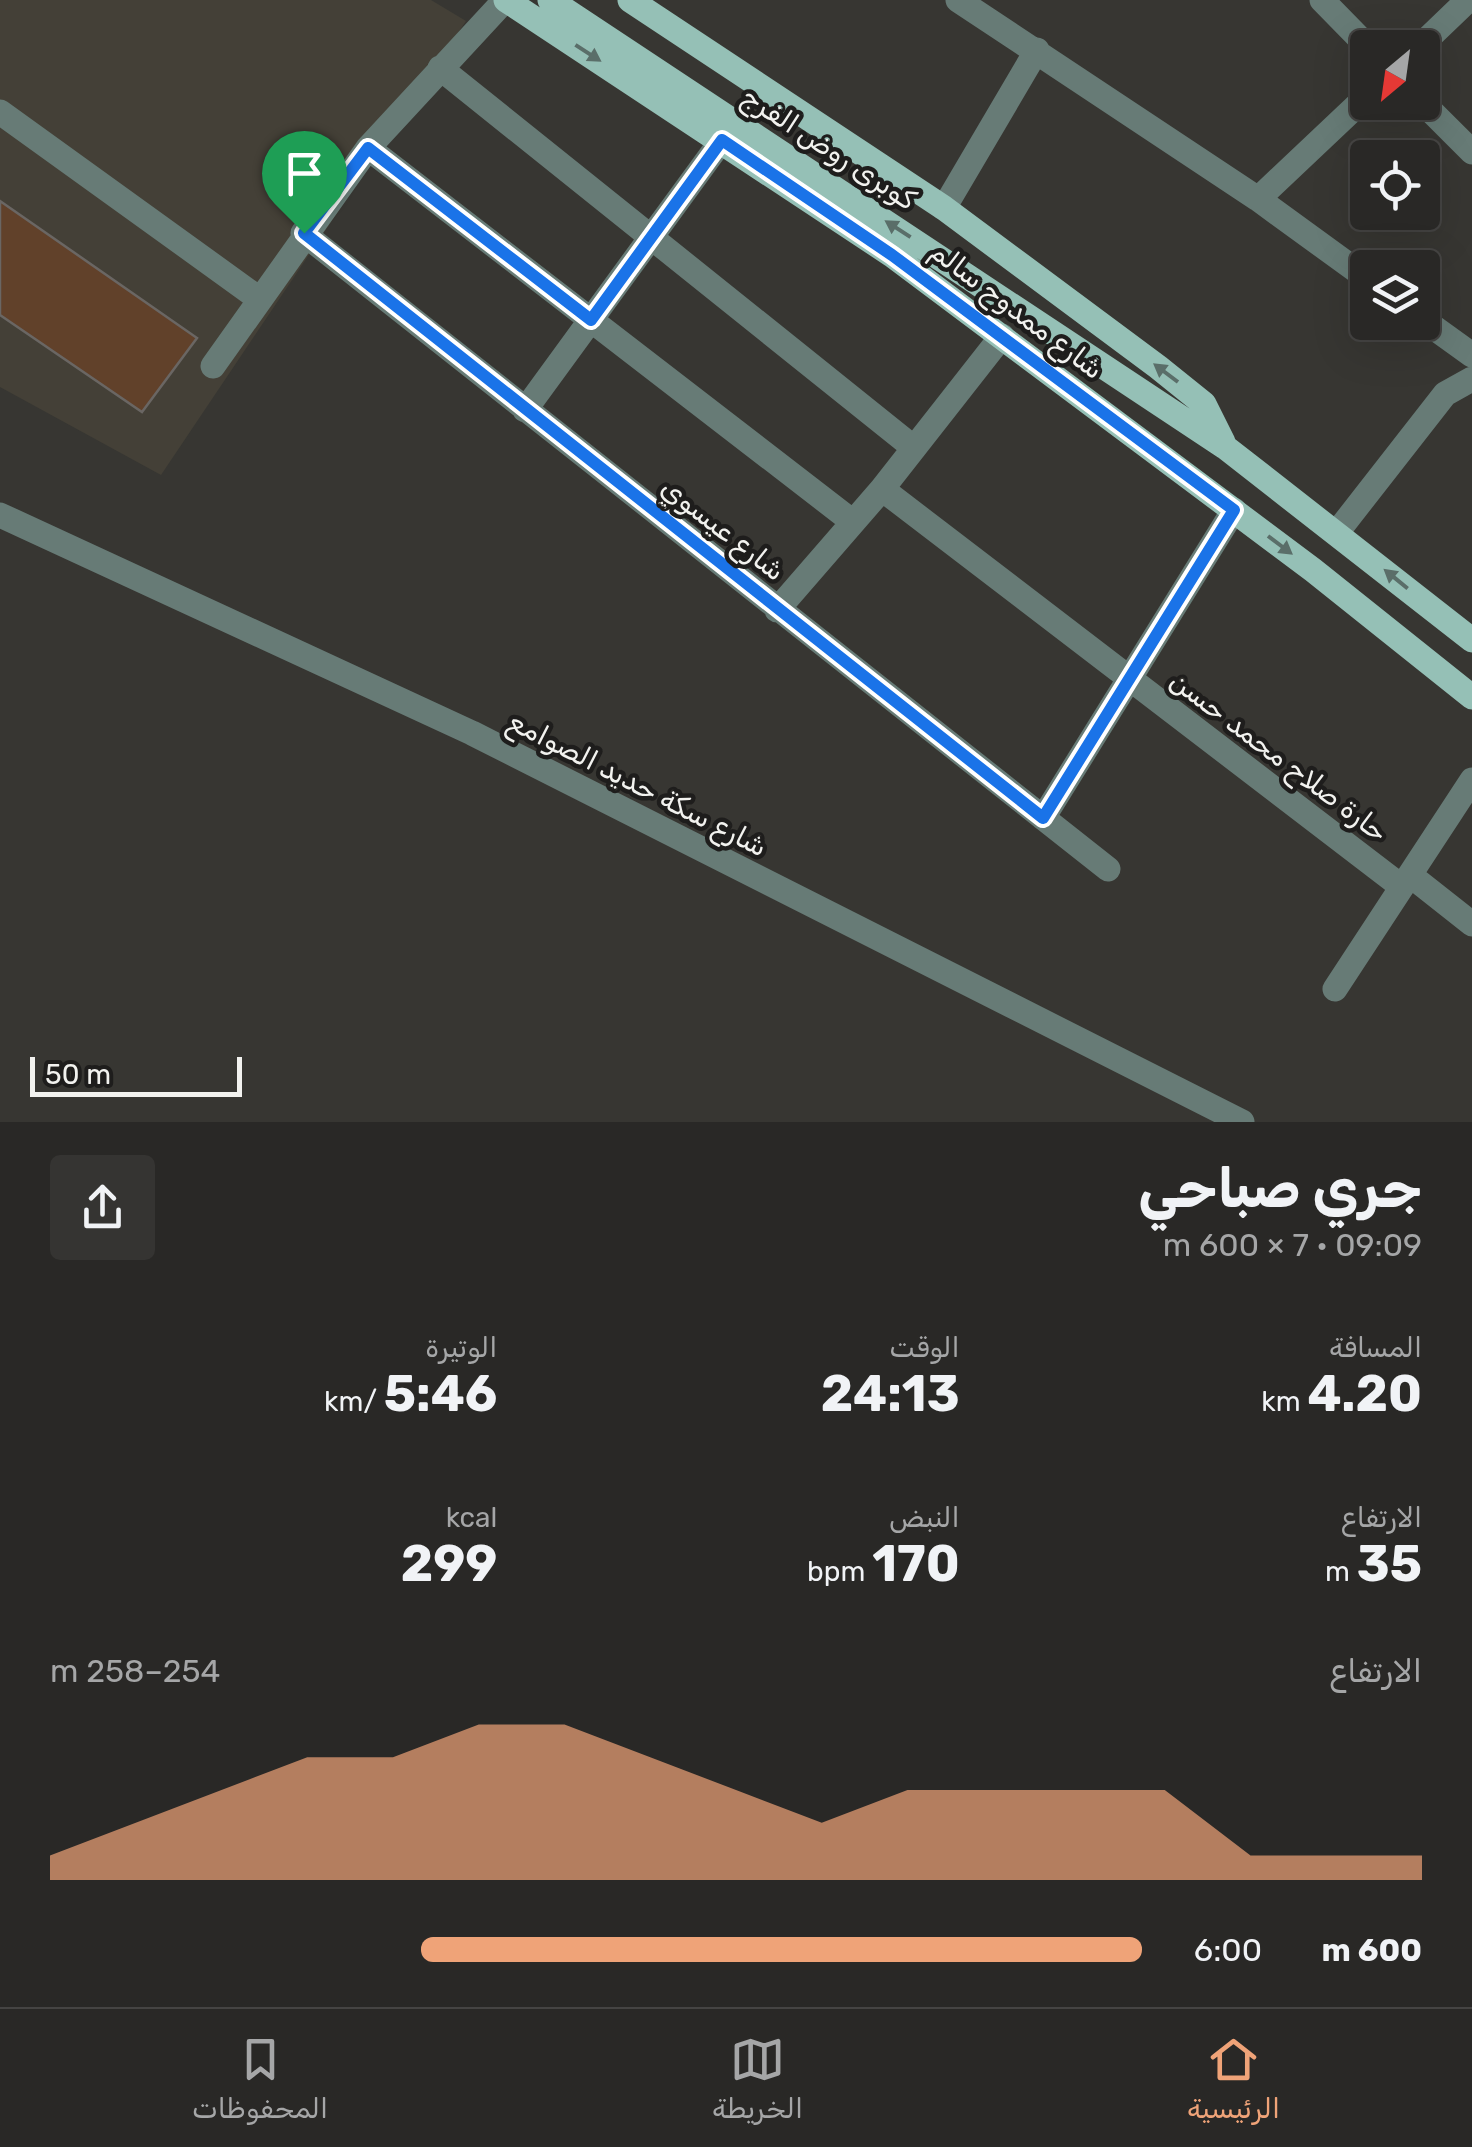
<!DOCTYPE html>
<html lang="ar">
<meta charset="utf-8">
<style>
body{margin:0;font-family:Rubik,Cairo,sans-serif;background:#353432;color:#f1f3f6;direction:rtl;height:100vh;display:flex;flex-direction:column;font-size:38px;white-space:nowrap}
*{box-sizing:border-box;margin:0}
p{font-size:32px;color:#a5a6a7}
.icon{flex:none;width:55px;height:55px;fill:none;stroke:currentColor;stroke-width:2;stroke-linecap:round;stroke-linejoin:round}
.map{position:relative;height:1122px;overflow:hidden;direction:ltr}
.panel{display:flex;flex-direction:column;background:#292826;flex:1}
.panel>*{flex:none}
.needle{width:65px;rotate:209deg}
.tools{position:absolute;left:1350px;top:30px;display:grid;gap:20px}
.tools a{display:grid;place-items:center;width:90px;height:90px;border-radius:10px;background:#292826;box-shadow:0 10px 40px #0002,0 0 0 2px #454443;font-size:50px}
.scale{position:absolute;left:30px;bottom:25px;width:212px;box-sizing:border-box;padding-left:10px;border:5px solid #f2f2ef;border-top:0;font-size:28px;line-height:35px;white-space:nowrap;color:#f2f2ef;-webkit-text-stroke:8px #1e1d1c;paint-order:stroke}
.pin{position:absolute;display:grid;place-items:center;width:85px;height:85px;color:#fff;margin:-102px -42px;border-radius:50% 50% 50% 0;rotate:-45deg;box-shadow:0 0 10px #0007}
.pin .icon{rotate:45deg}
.round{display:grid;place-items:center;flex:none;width:105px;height:105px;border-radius:10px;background:#353432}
.summary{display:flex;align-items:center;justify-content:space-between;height:170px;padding:0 50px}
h1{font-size:55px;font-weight:700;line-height:75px}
.figures{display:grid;grid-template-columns:repeat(3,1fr);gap:15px;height:170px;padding:10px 50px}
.figures div{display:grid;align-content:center}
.figures b{font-size:50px;font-weight:700}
.figures small{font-size:28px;font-weight:400}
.figures p{font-size:28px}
.chart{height:280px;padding:20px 50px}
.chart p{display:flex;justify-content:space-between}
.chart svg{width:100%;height:180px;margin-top:10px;fill:#efa378;opacity:.7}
ul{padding:0 50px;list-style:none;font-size:32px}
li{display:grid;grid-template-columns:160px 120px 1fr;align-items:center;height:75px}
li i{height:25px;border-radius:12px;background:#efa378}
.tab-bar{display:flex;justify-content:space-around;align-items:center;height:140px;border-top:2px solid #454443;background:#292826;font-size:28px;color:#a5a6a7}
.tab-bar a{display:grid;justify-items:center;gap:5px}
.tab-bar .current{color:#efa378}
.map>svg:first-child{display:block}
</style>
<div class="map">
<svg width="1472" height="1122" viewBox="0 0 1472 1122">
<rect width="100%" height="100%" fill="#373632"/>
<path fill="#444037" d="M 0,0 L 431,0 L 466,21 L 161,475 L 0,387 Z"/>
<path fill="#61412a" stroke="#6a6663" stroke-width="2.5" d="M 0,201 L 197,338 L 142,412 L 0,315 Z"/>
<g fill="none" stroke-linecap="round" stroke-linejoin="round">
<path stroke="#677b76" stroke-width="25" d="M 958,0 L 1258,199 L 1368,279
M 1322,0 L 1369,48
M 1418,48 L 1468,0
M 440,68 L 914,448
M 1422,102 L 1472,152
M 0,112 L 258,298
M 368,148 L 853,522
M 1258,199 L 1368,95
M 944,208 L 1037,50
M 303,233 L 1108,869
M 1422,319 L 1472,355
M 213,366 L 368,148 L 505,0
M 525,410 L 722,140
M 882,489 L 1402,887
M 0,515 L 472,733 L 1242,1122
M 1338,531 L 1445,394 L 1472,379
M 777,610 L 882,489 L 1002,336
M 1043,818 L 1234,510
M 1410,875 L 1472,924
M 1335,989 L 1472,780"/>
<path stroke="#95c0b6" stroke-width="25" d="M 506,0 L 892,255 L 1313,570 L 1472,697
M 550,0 L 1225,447 L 1472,640
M 630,0 L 944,208 L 1158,367 L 1204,404 L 1223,442"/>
</g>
<defs><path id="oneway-solid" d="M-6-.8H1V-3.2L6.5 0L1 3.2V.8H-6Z" transform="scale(2.5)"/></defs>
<g fill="#5a6e69">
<use href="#oneway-solid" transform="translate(588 53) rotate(33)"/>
<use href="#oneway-solid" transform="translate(898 229) rotate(-147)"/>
<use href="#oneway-solid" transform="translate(1166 373) rotate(-143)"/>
<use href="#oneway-solid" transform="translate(1280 545) rotate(37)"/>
<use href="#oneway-solid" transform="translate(1396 579) rotate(-141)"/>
</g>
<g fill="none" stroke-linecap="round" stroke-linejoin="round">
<defs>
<path id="route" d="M 722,140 L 892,255 L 1234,510 L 1043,818 L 304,233 L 368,148 L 591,320 Z"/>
</defs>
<use href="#route" stroke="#fff" stroke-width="20"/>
<use href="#route" stroke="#1a73e8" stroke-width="12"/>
</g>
<g text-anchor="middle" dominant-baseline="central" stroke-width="9" stroke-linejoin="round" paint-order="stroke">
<g font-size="28" fill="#f2f2ef" stroke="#1e1d1c">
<text transform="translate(829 148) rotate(33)">كوبرى روض الفرج</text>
<text transform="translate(1017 310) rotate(37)">شارع ممدوح سالم</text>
<text transform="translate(723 529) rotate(38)">شارع عيسوي</text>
<text transform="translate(1279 756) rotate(37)">حارة صلاح محمد حسن</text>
<text transform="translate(638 784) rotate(27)">شارع سكة حديد الصوامع</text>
</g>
</g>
</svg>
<div class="tools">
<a><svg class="needle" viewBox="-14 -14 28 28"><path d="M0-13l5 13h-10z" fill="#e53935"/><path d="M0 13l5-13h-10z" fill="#a5a6a7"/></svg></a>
<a><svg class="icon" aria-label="locate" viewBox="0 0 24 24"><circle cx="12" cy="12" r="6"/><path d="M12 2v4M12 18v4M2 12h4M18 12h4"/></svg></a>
<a><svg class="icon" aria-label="layers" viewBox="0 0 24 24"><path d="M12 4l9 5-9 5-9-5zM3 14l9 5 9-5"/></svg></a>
</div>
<div class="scale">50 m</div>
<div class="pin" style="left:304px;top:233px;background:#1e9e55"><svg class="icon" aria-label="arrive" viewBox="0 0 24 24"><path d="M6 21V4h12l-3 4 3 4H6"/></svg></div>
</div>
<section class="panel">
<div class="summary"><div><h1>جري صباحي</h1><p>09:09 · 7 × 600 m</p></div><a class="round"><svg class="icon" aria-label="share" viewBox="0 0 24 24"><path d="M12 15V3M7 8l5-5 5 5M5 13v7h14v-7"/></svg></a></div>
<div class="figures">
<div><p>المسافة</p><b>4.20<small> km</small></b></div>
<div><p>الوقت</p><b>24:13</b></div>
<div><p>الوتيرة</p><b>5:46<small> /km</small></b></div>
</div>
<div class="figures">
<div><p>الارتفاع</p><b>35<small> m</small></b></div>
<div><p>النبض</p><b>170<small> bpm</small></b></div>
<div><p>kcal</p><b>299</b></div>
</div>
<div class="chart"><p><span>الارتفاع</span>254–258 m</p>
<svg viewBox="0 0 160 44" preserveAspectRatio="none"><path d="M0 44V38L10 30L20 22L30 14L40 14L50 6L60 6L70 14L80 22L90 30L100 22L110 22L120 22L130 22L140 38L150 38L160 38V44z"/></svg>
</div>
<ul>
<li><b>600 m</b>6:00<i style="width:66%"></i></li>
</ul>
</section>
<nav class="tab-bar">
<a class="current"><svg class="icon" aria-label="home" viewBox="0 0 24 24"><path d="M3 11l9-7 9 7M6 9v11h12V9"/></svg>الرئيسية</a>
<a><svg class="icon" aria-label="map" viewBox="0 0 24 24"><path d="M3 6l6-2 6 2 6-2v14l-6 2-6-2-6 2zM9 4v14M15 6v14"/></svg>الخريطة</a>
<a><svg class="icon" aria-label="saved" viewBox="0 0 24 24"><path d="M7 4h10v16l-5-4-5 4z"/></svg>المحفوظات</a>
</nav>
